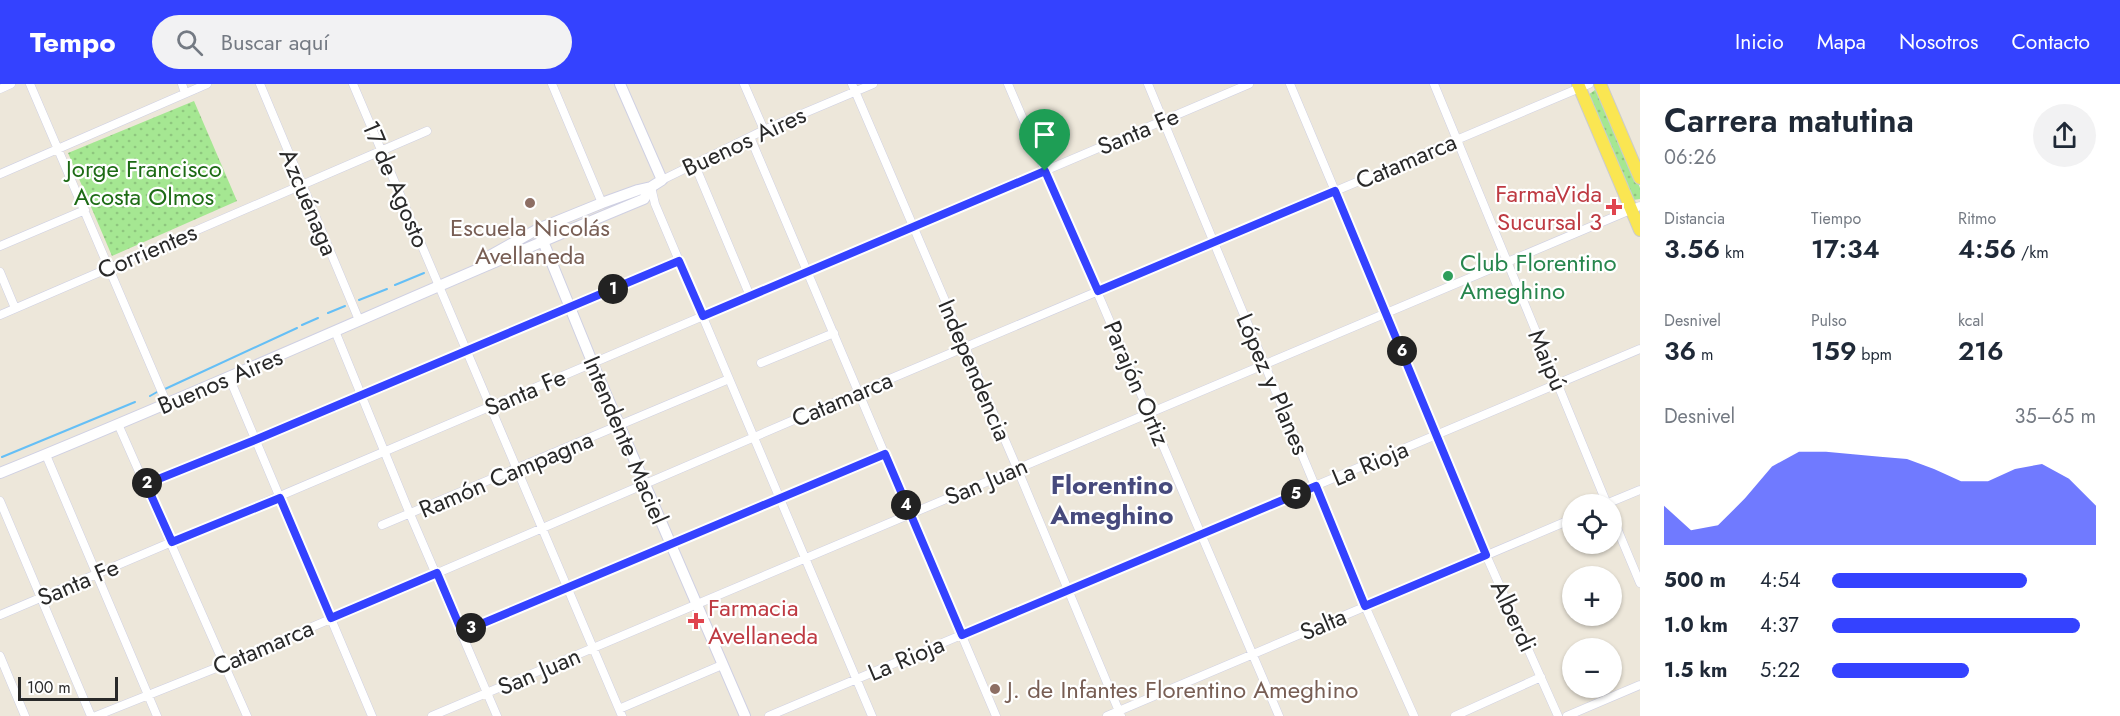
<!DOCTYPE html>
<html lang="es">
<meta charset="utf-8">
<style>
body{margin:0;font-family:Jost,sans-serif;background:#f2f2f3;color:#1f2937;height:100vh;display:flex;flex-direction:column;font-size:22px;white-space:nowrap}
*{box-sizing:border-box;margin:0}
p{font-size:20px;color:#747a83}
.icon{flex:none;width:33px;height:33px;fill:none;stroke:currentColor;stroke-width:2;stroke-linecap:round;stroke-linejoin:round}
.map{position:relative;flex:1;overflow:hidden}
.side{display:flex;flex-direction:column;background:#fff;width:480px}
.side>*{flex:none}
.fabs{position:absolute;left:1562px;top:410px;display:grid;gap:12px}
.fabs a{display:grid;place-items:center;width:60px;height:60px;border-radius:50%;background:#fff;box-shadow:0 2px 4px #0004;font-size:30px}
.scale{position:absolute;left:18px;bottom:15px;width:100px;box-sizing:border-box;padding-left:6px;border:3px solid #292929;border-top:0;font-size:16px;line-height:21px;white-space:nowrap;color:#292929;-webkit-text-stroke:4px #fff;paint-order:stroke}
.pin{position:absolute;display:grid;place-items:center;width:51px;height:51px;color:#fff;margin:-62px -26px;border-radius:50% 50% 50% 0;rotate:-45deg;box-shadow:0 0 6px #0007}
.pin .icon{rotate:45deg}
.km{position:absolute;width:30px;height:30px;margin:-15px;border-radius:50%;background:#222;color:#fff;font-size:16px;line-height:30px;text-align:center}
.round{display:grid;place-items:center;flex:none;width:63px;height:63px;border-radius:32px;background:#f2f2f3}
.headline{display:flex;align-items:center;justify-content:space-between;height:102px;padding:0 24px}
h1{font-size:33px;font-weight:600;line-height:45px}
.metrics{display:grid;grid-template-columns:repeat(3,1fr);gap:9px;height:102px;padding:6px 24px}
.metrics div{display:grid;align-content:center}
.metrics b{font-size:26px;font-weight:600}
.metrics small{font-size:16px;font-weight:400}
.metrics p{font-size:16px}
.chart{height:168px;padding:12px 24px}
.chart p{display:flex;justify-content:space-between}
.chart svg{width:100%;height:108px;margin-top:6px;fill:#3442ff;opacity:.7}
ul{padding:0 24px;list-style:none;font-size:20px}
li{display:grid;grid-template-columns:96px 72px 1fr;align-items:center;height:45px}
li i{height:15px;border-radius:8px;background:#3442ff}
header{display:flex;align-items:center;gap:36px;box-sizing:border-box;height:84px;padding:0 30px;background:#3442ff;color:#fff}
header strong{font-size:28px}
nav{display:flex;gap:33px;margin-inline-start:auto;font-size:21px}
.search{width:420px;height:54px;background:#f2f2f3;display:flex;align-items:center;gap:15px;box-sizing:border-box;padding:0 21px;border-radius:33px;color:#747a83;font-size:22px}
main{display:flex;flex:1;min-height:0}
.map>svg:first-child{display:block}
</style>
<header>
<strong>Tempo</strong>
<div class="search"><svg class="icon" aria-label="search" viewBox="0 0 24 24"><circle cx="10" cy="10" r="6"/><path d="M15 15l6 6"/></svg>Buscar aquí</div>
<nav><a>Inicio</a><a>Mapa</a><a>Nosotros</a><a>Contacto</a></nav>
</header>
<main>
<div class="map">
<svg width="1640" height="632" viewBox="0 0 1640 632">
<defs>
<pattern id="grass-dots" width="8" height="8" patternUnits="userSpaceOnUse" patternTransform="scale(1.5)"><rect width="8" height="8" fill="#a5e792"/><path d="M2 2h.1M6 6h.1" fill="none" stroke="#8ec67e" stroke-width="1.8" stroke-linecap="round"/></pattern>
</defs>
<rect width="100%" height="100%" fill="#ede7da"/>
<path fill="url(#grass-dots)" d="M 1595,6 L 1599,7 L 1640,104 L 1640,115 L 1633,116 L 1588,11 Z
M 194,17 L 237,117 L 112,172 L 68,69 Z"/>
<g fill="none" stroke-linecap="round" stroke-linejoin="round">
<path stroke="#65bff6" stroke-width="2" d="M 395,201 L 424,189
M 359,216 L 387,205
M 328,229 L 345,222
M 302,241 L 318,234
M 165,305 L 297,244
M 150,312 L 157,308
M 2,373 L 135,318"/>
<defs>
<path id="minor" d="M 30,0 L 167,320
M 182,0 L 185,9
M 260,0 L 359,236
M 353,0 L 622,632
M 552,0 L 602,119
M 744,0 L 764,46
M 852,0 L 1017,384 L 1121,632
M 1008,0 L 1279,632
M 1148,0 L 1365,522 L 1414,632
M 1290,0 L 1386,228 L 1486,471 L 1558,632
M 1434,0 L 1607,420
M 0,5 L 11,0
M 750,53 L 996,632
M 694,79 L 750,212
M 0,90 L 207,0
M 662,96 L 764,46 L 873,0
M 651,103 L 655,120 L 872,632
M 0,162 L 85,126
M 0,188 L 15,224
M 0,231 L 427,47
M 335,247 L 410,430 L 497,632
M 761,279 L 834,249
M 229,293 L 372,632
M 118,340 L 247,632
M 46,371 L 157,632
M 145,400 L 255,356 L 679,177
M 0,417 L 91,632
M 1606,420 L 1640,406
M 1611,430 L 1640,499
M 382,441 L 729,295
M 0,531 L 1249,0
M 462,548 L 885,370
M 0,572 L 25,632
M 619,625 L 722,581
M 96,632 L 226,580 L 859,308 L 1589,0
M 432,632 L 1640,122
M 769,632 L 1640,265
M 1107,632 L 1572,435
M 1455,632 L 1541,593
M 1567,632 L 1640,601"/>
<path id="secondary" d="M 538,145 L 593,280 L 745,632
M 484,175 L 538,145 L 602,119 L 638,106 L 651,103
M 0,389 C 216,302 428,204 644,115 L 651,103 L 662,96 L 620,0"/>
<path id="primary" d="M 1578,0 L 1640,146
M 1600,0 L 1640,94"/>
</defs>
<use href="#minor" stroke="#cfd0e3" stroke-width="9"/>
<use href="#secondary" stroke="#cfd0e3" stroke-width="12"/>
<use href="#primary" stroke="#ccc" stroke-width="14"/>
<use href="#minor" stroke="#fff" stroke-width="8"/>
<use href="#secondary" stroke="#fff" stroke-width="10"/>
<use href="#primary" stroke="#fae652" stroke-width="12"/>
</g>
<g fill="none" stroke-linecap="round" stroke-linejoin="round">
<defs>
<path id="route" d="M 1045,87 L 1098,207 L 1335,107 L 1486,471 L 1365,522 L 1316,402 L 962,551 L 885,370 L 462,548 L 437,489 L 331,534 L 280,414 L 172,458 L 146,400 L 255,356 L 679,177 L 703,232 Z"/>
</defs>
<use href="#route" stroke="#fff" stroke-width="12"/>
<use href="#route" stroke="#3442ff" stroke-width="8"/>
</g>
<g fill="#8d6e63" stroke="#fff" stroke-width="2">
<circle cx="530" cy="119" r="6"/>
<circle cx="995" cy="605" r="6"/>
</g>
<g fill="#e0444e" stroke="#fff" stroke-width="2">
<path d="M1611 114h6v6h6v6h-6v6h-6v-6h-6v-6h6z"/>
<path d="M693 528h6v6h6v6h-6v6h-6v-6h-6v-6h6z"/>
</g>
<circle fill="#2e9e5b" stroke="#fff" stroke-width="2" cx="1448" cy="192" r="6"/>
<g text-anchor="middle" dominant-baseline="central" stroke-width="4.5" stroke-linejoin="round" paint-order="stroke">
<g font-size="24" fill="#292929" stroke="#fff">
<text transform="translate(1138 47) rotate(-23)">Santa Fe</text>
<text transform="translate(744 57) rotate(-25)">Buenos Aires</text>
<text transform="translate(1406 77) rotate(-23)">Catamarca</text>
<text transform="translate(396 100) rotate(67)">17 de Agosto</text>
<text transform="translate(309 118) rotate(67)">Azcuénaga</text>
<text transform="translate(147 167) rotate(-23)">Corrientes</text>
<text transform="translate(1548 276) rotate(67)">Maipú</text>
<text transform="translate(975 286) rotate(67)">Independencia</text>
<text transform="translate(220 297) rotate(-23)">Buenos Aires</text>
<text transform="translate(1137 299) rotate(67)">Parajón Ortiz</text>
<text transform="translate(1273 300) rotate(67)">López y Planes</text>
<text transform="translate(525 308) rotate(-23)">Santa Fe</text>
<text transform="translate(842 315) rotate(-23)">Catamarca</text>
<text transform="translate(626 356) rotate(67)">Intendente Maciel</text>
<text transform="translate(1370 379) rotate(-23)">La Rioja</text>
<text transform="translate(506 390) rotate(-23)">Ramón Campagna</text>
<text transform="translate(986 397) rotate(-23)">San Juan</text>
<text transform="translate(78 498) rotate(-23)">Santa Fe</text>
<text transform="translate(1514 532) rotate(65)">Alberdi</text>
<text transform="translate(1323 540) rotate(-23)">Salta</text>
<text transform="translate(263 563) rotate(-23)">Catamarca</text>
<text transform="translate(906 574) rotate(-23)">La Rioja</text>
<text transform="translate(539 587) rotate(-23)">San Juan</text>
</g>
<g font-size="24" fill="#1d6b15" stroke="#fff">
<text x="144" y="84">Jorge Francisco<tspan x="144" dy="28">Acosta Olmos</tspan></text>
</g>
<g font-size="24" fill="#be3a42" stroke="#fff" text-anchor="end">
<text x="1602" y="109">FarmaVida<tspan x="1602" dy="28">Sucursal 3</tspan></text>
<text x="708" y="523" text-anchor="start">Farmacia<tspan x="708" dy="28">Avellaneda</tspan></text>
</g>
<g font-size="24" fill="#785e54" stroke="#fff">
<text x="530" y="143">Escuela Nicolás<tspan x="530" dy="28">Avellaneda</tspan></text>
<text x="1007" y="605" text-anchor="start">J. de Infantes Florentino Ameghino</text>
</g>
<g font-size="24" fill="#27864d" stroke="#fff" text-anchor="start">
<text x="1460" y="178">Club Florentino<tspan x="1460" dy="28">Ameghino</tspan></text>
</g>
<g font-size="26" font-weight="bold" fill="#474a7d" stroke="#fff">
<text x="1112" y="401">Florentino<tspan x="1112" dy="30">Ameghino</tspan></text>
</g>
</g>
</svg>
<div class="fabs">
<a><svg class="icon" aria-label="locate" viewBox="0 0 24 24"><circle cx="12" cy="12" r="6"/><path d="M12 2v4M12 18v4M2 12h4M18 12h4"/></svg></a>
<a>+</a>
<a>−</a>
</div>
<div class="scale">100 m</div>
<div class="pin" style="left:1045px;top:87px;background:#1e9e55"><svg class="icon" aria-label="arrive" viewBox="0 0 24 24"><path d="M6 21V4h12l-3 4 3 4H6"/></svg></div>
<b class="km" style="left:613px;top:205px">1</b>
<b class="km" style="left:147px;top:399px">2</b>
<b class="km" style="left:471px;top:544px">3</b>
<b class="km" style="left:906px;top:421px">4</b>
<b class="km" style="left:1296px;top:410px">5</b>
<b class="km" style="left:1402px;top:267px">6</b>
</div>
<section class="side">
<div class="headline"><div><h1>Carrera matutina</h1><p>06:26</p></div><a class="round"><svg class="icon" aria-label="share" viewBox="0 0 24 24"><path d="M12 15V3M7 8l5-5 5 5M5 13v7h14v-7"/></svg></a></div>
<div class="metrics">
<div><p>Distancia</p><b>3.56<small> km</small></b></div>
<div><p>Tiempo</p><b>17:34</b></div>
<div><p>Ritmo</p><b>4:56<small> /km</small></b></div>
</div>
<div class="metrics">
<div><p>Desnivel</p><b>36<small> m</small></b></div>
<div><p>Pulso</p><b>159<small> bpm</small></b></div>
<div><p>kcal</p><b>216</b></div>
</div>
<div class="chart"><p><span>Desnivel</span>35–65 m</p>
<svg viewBox="0 0 160 44" preserveAspectRatio="none"><path d="M0 44V28L10 38L20 36L30 25L40 12L50 6L60 6L70 7L80 8L90 9L100 13L110 18L120 18L130 13L140 11L150 17L160 28V44z"/></svg>
</div>
<ul>
<li><b>500 m</b>4:54<i style="width:74%"></i></li>
<li><b>1.0 km</b>4:37<i style="width:94%"></i></li>
<li><b>1.5 km</b>5:22<i style="width:52%"></i></li>
</ul>
</section>
</main>
